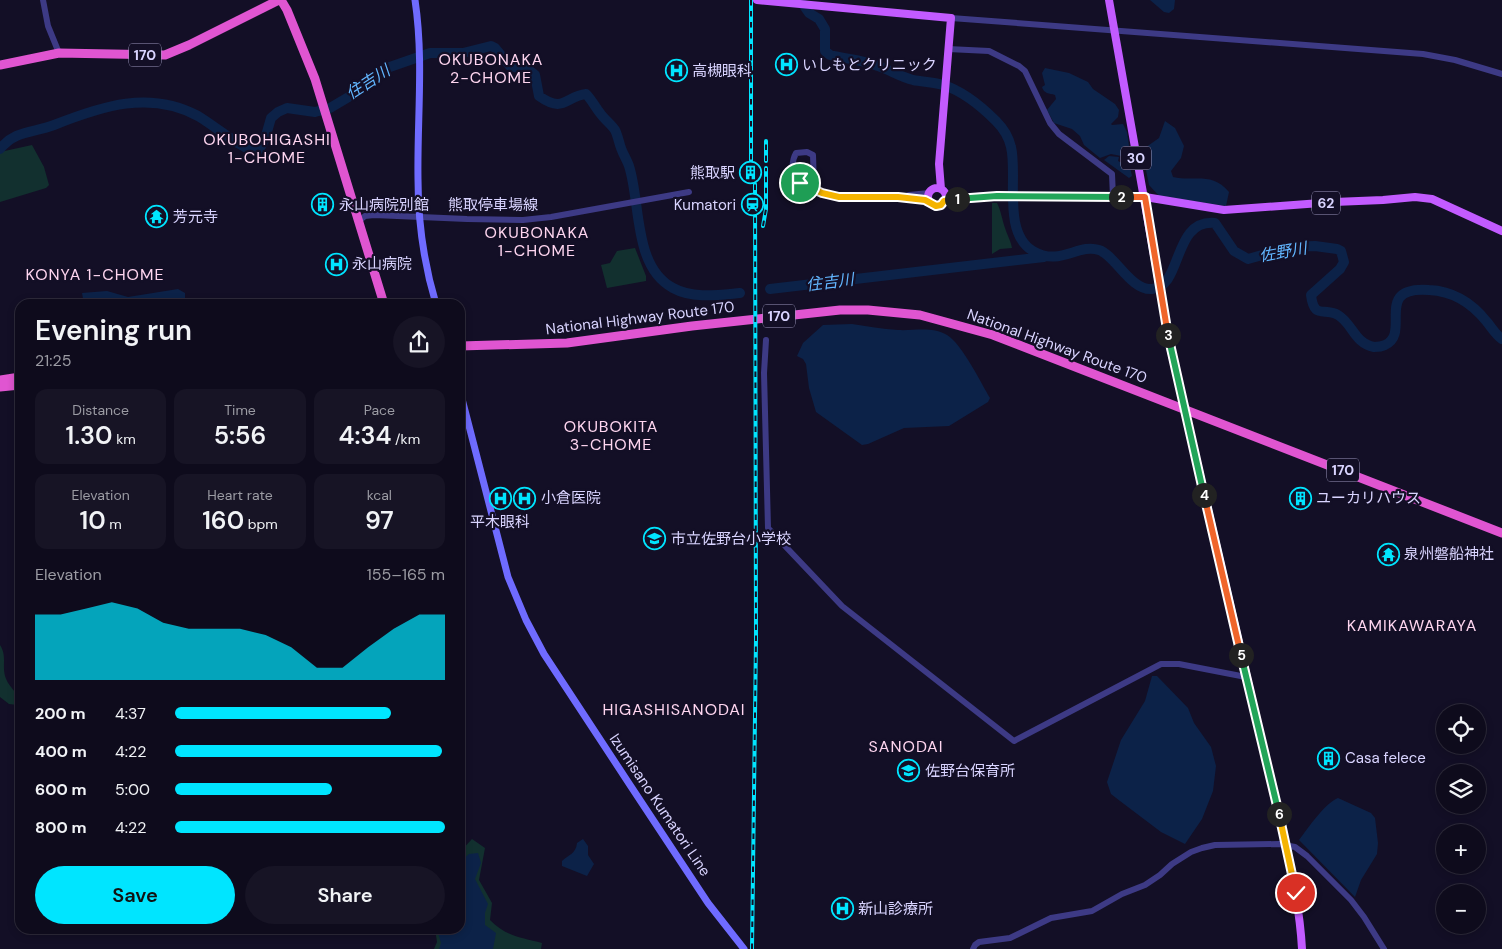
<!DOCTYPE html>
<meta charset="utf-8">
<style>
body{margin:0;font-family:"DM Sans","Noto Sans JP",sans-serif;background:#171425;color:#f1f3f6;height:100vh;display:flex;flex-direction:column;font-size:19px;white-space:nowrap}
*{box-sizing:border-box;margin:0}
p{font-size:16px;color:#9b9ba3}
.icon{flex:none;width:28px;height:28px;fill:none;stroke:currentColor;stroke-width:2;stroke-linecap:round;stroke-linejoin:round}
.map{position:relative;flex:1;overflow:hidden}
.details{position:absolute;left:15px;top:299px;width:450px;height:635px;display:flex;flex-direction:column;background:#0e0b1c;border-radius:15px;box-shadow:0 2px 8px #0003,0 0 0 1px #2e2b3b}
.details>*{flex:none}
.fabs{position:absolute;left:1436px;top:704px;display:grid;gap:10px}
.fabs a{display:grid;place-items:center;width:50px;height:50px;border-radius:50%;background:#0e0b1c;box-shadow:0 2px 8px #0003,0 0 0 1px #2e2b3b;font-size:25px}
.pin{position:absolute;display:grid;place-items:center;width:42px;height:42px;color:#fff;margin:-21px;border:2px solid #fff;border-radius:50%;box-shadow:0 1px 5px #0007}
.km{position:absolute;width:25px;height:25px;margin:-12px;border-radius:50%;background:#222;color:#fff;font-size:14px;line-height:25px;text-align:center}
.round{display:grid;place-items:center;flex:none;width:52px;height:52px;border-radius:26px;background:#171425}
.headline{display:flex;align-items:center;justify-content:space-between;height:85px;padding:0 20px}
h1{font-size:28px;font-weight:600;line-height:38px}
.figures{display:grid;grid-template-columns:repeat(3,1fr);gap:8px;height:85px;padding:5px 20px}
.figures div{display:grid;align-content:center;border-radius:12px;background:#171425;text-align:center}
.figures b{font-size:25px;font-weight:600}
.figures small{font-size:14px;font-weight:400}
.figures p{font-size:14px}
.chart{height:140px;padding:10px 20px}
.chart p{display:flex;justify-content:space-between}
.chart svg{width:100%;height:90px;margin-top:5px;fill:#00e5ff;opacity:.7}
.primary-button{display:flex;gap:10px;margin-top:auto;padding:10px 20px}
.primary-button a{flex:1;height:58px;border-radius:30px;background:#00e5ff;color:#111;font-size:20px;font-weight:600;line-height:58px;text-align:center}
.primary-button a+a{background:#171425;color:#f1f3f6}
ul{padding:0 20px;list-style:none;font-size:16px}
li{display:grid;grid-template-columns:80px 60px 1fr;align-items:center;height:38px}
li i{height:12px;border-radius:6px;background:#00e5ff}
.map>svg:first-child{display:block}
</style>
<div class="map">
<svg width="1502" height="949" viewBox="0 0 1502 949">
<rect width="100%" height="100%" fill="#130f26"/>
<path fill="#12302f" d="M 32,145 L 44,167 L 49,185 L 46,188 L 0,202 L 0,152 Z
M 992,203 L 997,203 C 1001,211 1002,219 1005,228 C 1007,235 1011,241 1012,248 L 1000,249 L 992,254 Z
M 635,248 L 646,276 L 646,281 L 607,288 L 601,265 L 610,263 L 617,251 Z
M 0,645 C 7,656 2,664 5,676 C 9,689 20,692 20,707 L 18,705 L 9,704 L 0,697 Z
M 472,839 L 485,848 L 479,880 L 492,903 L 490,920 C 505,936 522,938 542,943 L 541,949 L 434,949 L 437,942 L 435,929 L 460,929 L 460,852 Z"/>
<path fill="#0c2248" d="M 1150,0 L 1175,0 L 1174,9 L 1169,13 L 1164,12 Z
M 1045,68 L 1069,73 L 1088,82 L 1093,89 L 1115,104 L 1119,110 L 1118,117 L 1111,124 L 1112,125 L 1123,124 L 1127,132 L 1130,153 L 1126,157 L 1111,154 L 1100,158 L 1084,145 L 1080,136 L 1072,129 L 1054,123 L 1047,110 L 1056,99 L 1055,95 C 1049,93 1044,94 1042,87 L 1045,85 L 1042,73 Z
M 1165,121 L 1175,128 L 1184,146 L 1181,158 L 1171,171 L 1173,177 C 1194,182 1212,171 1229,192 L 1226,206 L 1159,196 L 1149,185 L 1142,150 L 1159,138 Z
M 1109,156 L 1119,157 L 1118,161 L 1130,167 L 1132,176 L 1129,178 L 1104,160 Z
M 178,289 L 185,293 L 185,304 L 84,304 L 82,293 L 107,291 L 128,297 Z
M 852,324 C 867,326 882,329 898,330 C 914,331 932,326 947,335 C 962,344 981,383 990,398 L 988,402 L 949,426 L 904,428 L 868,444 L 862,445 L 816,412 L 809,388 L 806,364 L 803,359 L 797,356 L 803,343 L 823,325 Z
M 1152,676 L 1157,676 L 1188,708 L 1194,723 L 1211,747 L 1216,766 L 1213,791 L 1202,819 L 1185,844 L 1161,832 L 1120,801 L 1111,794 L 1107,782 L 1121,740 L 1145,701 Z
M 1338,798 L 1371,813 L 1375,818 L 1378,843 L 1377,854 L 1361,880 L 1355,897 L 1299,840 C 1309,827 1324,804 1338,798 Z
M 583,839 L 588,846 L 588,855 L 594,864 L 587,876 L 562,866 L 562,861 C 568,855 576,854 577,843 Z
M 478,853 L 481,863 L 475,879 L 488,904 L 485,913 L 485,925 L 496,933 L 493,949 L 439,949 L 441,943 L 437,929 L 460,929 L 460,862 L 469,854 Z"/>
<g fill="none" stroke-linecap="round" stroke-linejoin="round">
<path stroke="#0c2248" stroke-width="10" d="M 800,0 L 809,13 L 819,19 L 825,29 L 825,51 L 830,55 C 846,59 863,60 878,66 C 890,70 901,77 913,80 C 923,82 933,82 943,85 C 963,91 982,107 996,121 C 1003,128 1009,138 1011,147 C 1018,175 1002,233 1033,251 C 1060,267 1078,243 1099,250 C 1115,255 1131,291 1152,289 C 1183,287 1172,219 1215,223 L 1234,251 L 1248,259 L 1291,247 L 1315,246 L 1337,249 L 1341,251 L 1344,262 L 1340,269 L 1311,295 C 1314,320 1324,307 1338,315 C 1353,324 1354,343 1374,347 C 1378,347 1381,347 1385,345 C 1412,333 1372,286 1429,290 C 1453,291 1472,303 1487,322 C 1492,328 1496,335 1502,339
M 0,149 C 15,130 33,133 54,125 C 102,106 150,90 198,116 C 218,128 234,144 256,152 L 260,148 L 265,139 L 271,118 L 278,112 L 287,108 L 315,112 L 330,108 L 352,95 L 387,68 L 430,53 L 463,53 L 491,46 L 495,48 L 510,66 L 530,71 L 535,75 L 539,96 C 564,114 566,96 586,94 C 592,100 595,107 600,113 C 604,119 611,124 615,130 C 618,136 619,143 621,148 C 623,154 627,160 629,166 C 641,203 633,267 673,288 C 693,299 718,295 740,293
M 770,289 L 1044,257"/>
<path stroke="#3d3a85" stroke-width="6" d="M 43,0 L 48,26 L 59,53
M 951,18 L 1423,54 L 1455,60 L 1502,74
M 948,49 L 989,51 L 1019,66 L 1025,71 L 1050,123 L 1059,134 L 1112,174 L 1113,197
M 819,191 L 814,184 L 813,155 L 807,152 L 796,153 C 792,160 791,172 795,180 C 831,204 866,195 906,199 C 914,199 922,199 929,201
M 909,195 L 929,193
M 359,221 L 365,216 L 374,215 L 467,219 L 523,220 L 551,217 L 689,192
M 766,340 L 764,373 L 768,528 L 842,606 L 1014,741 L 1161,664 L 1179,664 L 1246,677
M 973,949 L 975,945 L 979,942 L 1010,938 L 1051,918 L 1092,911 L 1122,894 L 1145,885 L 1160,875 L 1172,864 L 1191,852 L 1202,848 L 1215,845 L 1279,844 L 1295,847 L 1307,856 L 1351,900 L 1364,917 L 1384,949"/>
<path stroke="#6f6bff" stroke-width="7" d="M 415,0 C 424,60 417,119 418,179 C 418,221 424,264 436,304
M 460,391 L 508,577 L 526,620 L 544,654 L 630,785 L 708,903 L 744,949"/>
<path stroke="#c25bff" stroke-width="8" d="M 757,0 L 951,18 L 939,164 L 941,189
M 1109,0 L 1170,346 L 1284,837 C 1292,874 1300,911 1302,949
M928 197a9 9 0 1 1 18 0a9 9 0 1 1-18 0Z
M 944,201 L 976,197 L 997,196 L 1145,197 L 1224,210 L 1334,202 L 1383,200 L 1415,197 L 1432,199 L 1502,231"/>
<path stroke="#e055d1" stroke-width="9" d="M 281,0 L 287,10 L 315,79 L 384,304
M 0,65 L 59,53 L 165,55 L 189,45 L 279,0
M 460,346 L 567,343 L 692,326 L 840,310 L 868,310 L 920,315 L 993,335 L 1502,533
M 0,380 L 20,377
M 0,387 L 20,385"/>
<defs>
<path id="rail" d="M 751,0 L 751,162
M 766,161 L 766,141
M 763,226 L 766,209 L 766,168
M 752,949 L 756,638 L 755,184"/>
</defs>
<use href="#rail" stroke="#00e5ff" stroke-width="4"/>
<use href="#rail" stroke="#130f26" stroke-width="2" stroke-dasharray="5.5" stroke-linecap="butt"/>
</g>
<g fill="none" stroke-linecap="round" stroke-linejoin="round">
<defs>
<path id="split-1" d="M 800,183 L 822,193 L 839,197 L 898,197 L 925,200 L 936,206 L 941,205 L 944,201 L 957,199"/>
<path id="split-2" d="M 957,199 L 997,196 L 1121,197"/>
<path id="split-3" d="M 1121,197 L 1145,197 L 1168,335"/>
<path id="split-4" d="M 1168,335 L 1204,495"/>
<path id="split-5" d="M 1204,495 L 1241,655"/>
<path id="split-6" d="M 1241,655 L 1279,814"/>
<path id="split-7" d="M 1279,814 L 1296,893"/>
</defs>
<use href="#split-1" stroke="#fff" stroke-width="10"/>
<use href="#split-2" stroke="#fff" stroke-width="10"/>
<use href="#split-3" stroke="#fff" stroke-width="10"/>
<use href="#split-4" stroke="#fff" stroke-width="10"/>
<use href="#split-5" stroke="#fff" stroke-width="10"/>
<use href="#split-6" stroke="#fff" stroke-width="10"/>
<use href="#split-7" stroke="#fff" stroke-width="10"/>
<use href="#split-1" stroke="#f5b400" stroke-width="6"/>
<use href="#split-2" stroke="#22a559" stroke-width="6"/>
<use href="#split-3" stroke="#f0652b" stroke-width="6"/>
<use href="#split-4" stroke="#22a559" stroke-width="6"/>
<use href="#split-5" stroke="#f0652b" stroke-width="6"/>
<use href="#split-6" stroke="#22a559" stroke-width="6"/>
<use href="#split-7" stroke="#f5b400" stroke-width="6"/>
</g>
<defs>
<symbol id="hospital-ring" viewBox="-11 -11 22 22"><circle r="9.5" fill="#130f26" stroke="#00e5ff" stroke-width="1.5"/><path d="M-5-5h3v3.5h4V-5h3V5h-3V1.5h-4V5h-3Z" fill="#00e5ff"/></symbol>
<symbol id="building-ring" viewBox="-11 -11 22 22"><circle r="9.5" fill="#130f26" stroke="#00e5ff" stroke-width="1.5"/><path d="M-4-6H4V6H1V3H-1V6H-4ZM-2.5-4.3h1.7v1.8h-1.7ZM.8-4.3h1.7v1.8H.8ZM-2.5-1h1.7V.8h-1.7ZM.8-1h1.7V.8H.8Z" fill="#00e5ff"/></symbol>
<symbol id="station-ring" viewBox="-11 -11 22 22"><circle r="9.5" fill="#130f26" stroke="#00e5ff" stroke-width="1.5"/><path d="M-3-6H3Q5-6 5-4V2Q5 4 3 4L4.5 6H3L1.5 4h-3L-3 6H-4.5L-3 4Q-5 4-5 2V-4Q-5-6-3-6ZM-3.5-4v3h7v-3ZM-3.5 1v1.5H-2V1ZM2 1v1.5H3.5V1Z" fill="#00e5ff"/></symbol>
<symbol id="temple-ring" viewBox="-11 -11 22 22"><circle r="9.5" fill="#130f26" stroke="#00e5ff" stroke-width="1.5"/><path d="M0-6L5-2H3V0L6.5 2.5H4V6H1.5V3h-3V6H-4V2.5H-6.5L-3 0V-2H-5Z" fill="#00e5ff"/></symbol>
<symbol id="school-ring" viewBox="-11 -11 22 22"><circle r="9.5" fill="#130f26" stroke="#00e5ff" stroke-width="1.5"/><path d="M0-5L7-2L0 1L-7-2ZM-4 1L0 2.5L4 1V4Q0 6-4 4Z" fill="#00e5ff"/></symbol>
</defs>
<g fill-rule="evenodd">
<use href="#hospital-ring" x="774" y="52" width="25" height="25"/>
<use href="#hospital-ring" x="664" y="58" width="25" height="25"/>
<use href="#building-ring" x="738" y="160" width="25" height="25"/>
<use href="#building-ring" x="310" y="192" width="25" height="25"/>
<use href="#station-ring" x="740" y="192" width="25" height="25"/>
<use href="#temple-ring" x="144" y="204" width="25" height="25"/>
<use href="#hospital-ring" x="324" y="252" width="25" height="25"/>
<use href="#hospital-ring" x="512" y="486" width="25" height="25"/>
<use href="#building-ring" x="1288" y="486" width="25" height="25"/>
<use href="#hospital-ring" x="488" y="486" width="25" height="25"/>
<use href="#school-ring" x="642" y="526" width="25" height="25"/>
<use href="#temple-ring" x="1376" y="542" width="25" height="25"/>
<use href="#building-ring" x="1316" y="746" width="25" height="25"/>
<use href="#school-ring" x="896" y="758" width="25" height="25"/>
<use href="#hospital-ring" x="830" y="896" width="25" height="25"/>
</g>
<g text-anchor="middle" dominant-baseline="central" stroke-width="4.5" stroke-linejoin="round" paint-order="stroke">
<g fill="#130f26" stroke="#9e99be" stroke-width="1">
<rect x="129" y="43.5" width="32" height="23" rx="4"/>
<rect x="1121" y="146.5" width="30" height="23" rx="4"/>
<rect x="1312" y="191.5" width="28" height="23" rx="4"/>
<rect x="763" y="304.5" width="32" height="23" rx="4"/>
<rect x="1327" y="458.5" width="32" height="23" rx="4"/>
</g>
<g font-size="14" font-weight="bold" fill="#d9d4ff">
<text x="145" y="55">170</text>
<text x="1136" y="158">30</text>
<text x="1326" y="203">62</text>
<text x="779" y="316">170</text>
<text x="1343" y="470">170</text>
</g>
<g font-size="15" fill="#d9d4ff" stroke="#130f26" text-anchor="start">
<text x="802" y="65">いしもとクリニック</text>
<text x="692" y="71">高槻眼科</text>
<text x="735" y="173" text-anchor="end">熊取駅</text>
<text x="339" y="205">永山病院別館</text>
<text x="736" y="205" text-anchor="end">Kumatori</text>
<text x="173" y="217">芳元寺</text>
<text x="352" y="264">永山病院</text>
<text x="541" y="498">小倉医院</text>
<text x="1316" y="498">ユーカリハウス</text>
<text x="500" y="522" text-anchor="middle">平木眼科</text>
<text x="671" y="539">市立佐野台小学校</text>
<text x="1404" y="554">泉州磐船神社</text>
<text x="1345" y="758">Casa felece</text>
<text x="925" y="771">佐野台保育所</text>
<text x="858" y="909">新山診療所</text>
</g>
<g font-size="15" fill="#d9d4ff" stroke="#130f26">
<text x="493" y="205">熊取停車場線</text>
<text transform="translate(640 318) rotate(-7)">National Highway Route 170</text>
<text transform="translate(1057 346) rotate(20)">National Highway Route 170</text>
<text transform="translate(660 805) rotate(56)">Izumisano Kumatori Line</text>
</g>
<g font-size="16" letter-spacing="1" fill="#ffd6f0" stroke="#130f26">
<text x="491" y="59">OKUBONAKA<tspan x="491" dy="18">2-CHOME</tspan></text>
<text x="267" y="139">OKUBOHIGASHI<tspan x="267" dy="18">1-CHOME</tspan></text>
<text x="537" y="232">OKUBONAKA<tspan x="537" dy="18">1-CHOME</tspan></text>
<text x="95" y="274">KONYA 1-CHOME</text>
<text x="611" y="426">OKUBOKITA<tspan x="611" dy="18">3-CHOME</tspan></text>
<text x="1412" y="625">KAMIKAWARAYA</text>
<text x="674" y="709">HIGASHISANODAI</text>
<text x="906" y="746">SANODAI</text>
</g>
<g font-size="16" font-style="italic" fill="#62b6ff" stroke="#130f26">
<text transform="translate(368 82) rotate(-33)">住吉川</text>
<text transform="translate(1283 252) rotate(-10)">佐野川</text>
<text transform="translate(830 282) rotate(-7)">住吉川</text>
</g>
</g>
</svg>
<div class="fabs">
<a><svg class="icon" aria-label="locate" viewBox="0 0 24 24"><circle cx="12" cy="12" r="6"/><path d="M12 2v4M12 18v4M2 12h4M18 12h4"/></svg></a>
<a><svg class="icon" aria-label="layers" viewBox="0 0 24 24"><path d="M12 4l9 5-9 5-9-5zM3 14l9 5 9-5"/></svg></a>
<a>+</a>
<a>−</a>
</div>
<div class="pin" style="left:800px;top:183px;background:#1e9e55"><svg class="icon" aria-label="arrive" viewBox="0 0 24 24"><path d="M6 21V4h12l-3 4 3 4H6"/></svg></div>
<div class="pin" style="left:1296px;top:893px;background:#d93025"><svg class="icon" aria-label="check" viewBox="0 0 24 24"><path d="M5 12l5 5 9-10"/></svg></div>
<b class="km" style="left:957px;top:199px">1</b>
<b class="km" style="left:1121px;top:197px">2</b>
<b class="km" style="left:1168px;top:335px">3</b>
<b class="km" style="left:1204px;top:495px">4</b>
<b class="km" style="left:1241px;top:655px">5</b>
<b class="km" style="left:1279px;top:814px">6</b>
<section class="details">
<div class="headline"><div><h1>Evening run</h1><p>21:25</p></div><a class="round"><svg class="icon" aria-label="share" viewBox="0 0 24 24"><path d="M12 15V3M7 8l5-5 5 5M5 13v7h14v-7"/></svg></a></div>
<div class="figures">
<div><p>Distance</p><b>1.30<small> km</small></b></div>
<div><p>Time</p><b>5:56</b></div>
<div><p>Pace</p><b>4:34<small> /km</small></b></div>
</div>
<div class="figures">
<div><p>Elevation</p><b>10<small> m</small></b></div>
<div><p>Heart rate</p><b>160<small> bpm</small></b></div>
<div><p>kcal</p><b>97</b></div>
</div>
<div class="chart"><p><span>Elevation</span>155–165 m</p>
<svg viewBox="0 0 160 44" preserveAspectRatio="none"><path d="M0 44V12L10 12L20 9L30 6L40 9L50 16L60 19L70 19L80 19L90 22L100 28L110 38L120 38L130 28L140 19L150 12L160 12V44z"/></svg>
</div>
<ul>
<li><b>200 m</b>4:37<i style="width:80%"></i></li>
<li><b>400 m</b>4:22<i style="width:99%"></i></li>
<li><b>600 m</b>5:00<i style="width:58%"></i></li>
<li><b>800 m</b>4:22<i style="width:100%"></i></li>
</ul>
<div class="primary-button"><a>Save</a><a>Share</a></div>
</section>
</div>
